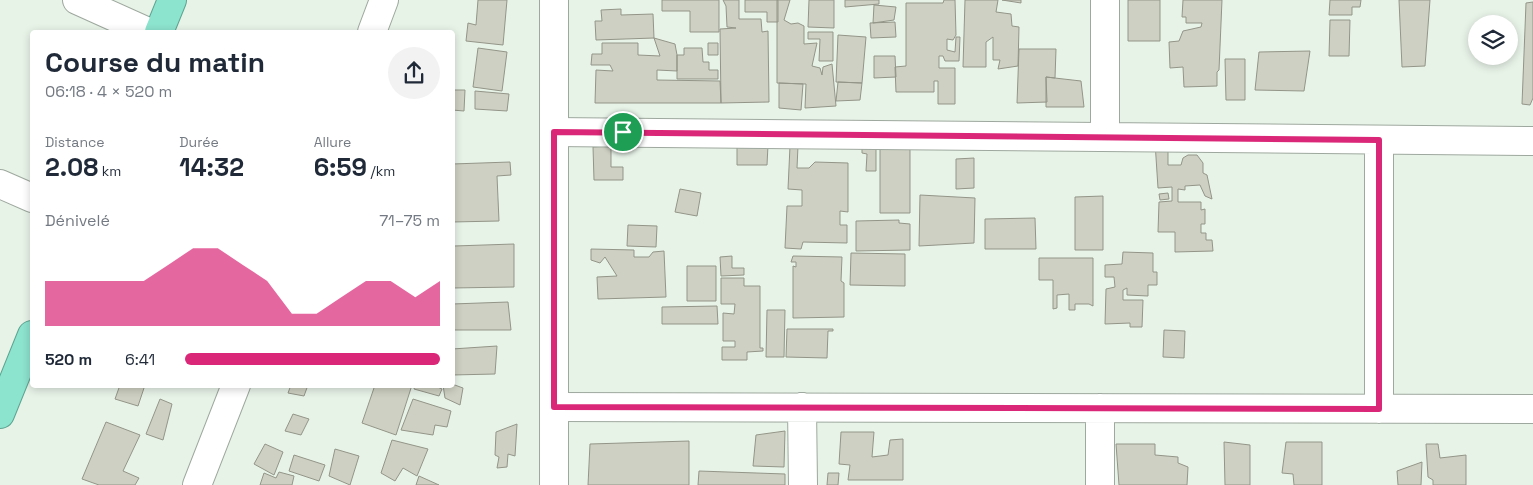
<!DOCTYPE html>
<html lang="fr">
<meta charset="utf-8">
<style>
body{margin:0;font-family:"Space Grotesk",sans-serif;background:#f2f2f3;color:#1f2937;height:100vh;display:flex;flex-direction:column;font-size:19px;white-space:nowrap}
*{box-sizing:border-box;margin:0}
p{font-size:16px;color:#747a83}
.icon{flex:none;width:28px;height:28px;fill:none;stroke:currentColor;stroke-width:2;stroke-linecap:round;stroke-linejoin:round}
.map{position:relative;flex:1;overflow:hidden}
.drawer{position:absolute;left:30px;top:30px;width:425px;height:358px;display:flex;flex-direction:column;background:#fff;border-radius:5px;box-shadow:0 2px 8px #0003}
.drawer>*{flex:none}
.buttons{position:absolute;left:1468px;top:15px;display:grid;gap:10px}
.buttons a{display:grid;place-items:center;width:50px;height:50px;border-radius:50%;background:#fff;box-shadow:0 2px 8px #0003;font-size:25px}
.pin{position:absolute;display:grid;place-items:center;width:42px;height:42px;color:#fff;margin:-21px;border:2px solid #fff;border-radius:50%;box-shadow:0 1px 5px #0007}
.round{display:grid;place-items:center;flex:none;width:52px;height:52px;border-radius:26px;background:#f2f2f3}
.summary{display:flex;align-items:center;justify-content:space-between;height:85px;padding:0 15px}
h1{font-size:28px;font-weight:600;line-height:38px}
.metrics{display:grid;grid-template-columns:repeat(3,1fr);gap:8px;height:85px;padding:5px 15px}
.metrics div{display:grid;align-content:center}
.metrics b{font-size:25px;font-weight:600}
.metrics small{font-size:14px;font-weight:400}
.metrics p{font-size:14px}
.chart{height:140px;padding:10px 15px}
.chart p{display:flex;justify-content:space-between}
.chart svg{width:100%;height:90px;margin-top:5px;fill:#db2777;opacity:.7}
ul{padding:0 15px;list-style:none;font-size:16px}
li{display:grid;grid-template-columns:80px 60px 1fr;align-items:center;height:38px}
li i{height:12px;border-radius:6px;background:#db2777}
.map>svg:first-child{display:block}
</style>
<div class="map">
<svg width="1533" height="485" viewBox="0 0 1533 485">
<rect width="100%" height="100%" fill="#e8f3e8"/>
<path fill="#cdd0c2" stroke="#939588" d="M 478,0 L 507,0 L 503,45 L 466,41 L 468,23 L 476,25 Z
M 662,0 L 719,0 L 719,32 L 690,32 L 690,11 L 662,11 Z
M 723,0 L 739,0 L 739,19 L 761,19 L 762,32 L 768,31 L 769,102 L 721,103 L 720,29 L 736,28 L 727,27 L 726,6 Z
M 745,0 L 778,0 L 778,22 L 767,22 L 767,12 L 745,12 Z
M 777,0 L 790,0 L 784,20 L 791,24 L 798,23 L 804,26 L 804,44 L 817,43 L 812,66 L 820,68 L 822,75 L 823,67 L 832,64 L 836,106 L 805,108 L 806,84 L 777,83 Z
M 809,0 L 834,0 L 834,28 L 808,27 Z
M 845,0 L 879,0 L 879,4 L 845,7 Z
M 944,0 L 955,0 L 956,35 L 953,40 L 947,39 L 947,50 L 955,52 L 956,37 L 960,37 L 959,61 L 945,61 L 943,56 L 939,56 L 939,68 L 955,68 L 955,104 L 938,104 L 938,81 L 934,81 L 934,92 L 896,92 L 895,67 L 906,66 L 906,3 L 943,3 Z
M 965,0 L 998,0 L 996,12 L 1011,14 L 1012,26 L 1019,27 L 1018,66 L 998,69 L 1000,60 L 993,60 L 993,37 L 986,42 L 986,67 L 963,67 Z
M 1002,0 L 1021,0 L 1021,3 Z
M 1128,0 L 1160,0 L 1160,41 L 1128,41 Z
M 1183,0 L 1222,0 L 1219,70 L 1217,72 L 1217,86 L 1184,87 L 1183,67 L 1170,68 L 1169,42 L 1179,41 L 1183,31 L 1201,27 L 1202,23 L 1186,23 L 1186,17 L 1182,17 Z
M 1330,0 L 1361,0 L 1360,7 L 1352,7 L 1352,15 L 1329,15 Z
M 1399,0 L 1430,0 L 1425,66 L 1402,67 Z
M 1533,2 L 1533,98 L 1530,105 L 1522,104 L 1526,3 Z
M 874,5 L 896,7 L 894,20 L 873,23 Z
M 621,9 L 621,15 L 653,14 L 654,38 L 596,40 L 595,21 L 602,21 L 601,10 Z
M 1330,20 L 1350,20 L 1349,56 L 1329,56 Z
M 895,22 L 896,37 L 871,38 L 870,23 Z
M 808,32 L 833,32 L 833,61 L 819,61 L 820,39 L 808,39 Z
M 838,35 L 866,37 L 862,83 L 836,82 Z
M 654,38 L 675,44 L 677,55 L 677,71 L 657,70 L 657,80 L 720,81 L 721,103 L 595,103 L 596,70 L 613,71 L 610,65 L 591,65 L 592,54 L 602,54 L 602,43 L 638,43 L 638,55 L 660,56 Z
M 708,43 L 718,43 L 718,55 L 708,55 Z
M 478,48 L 507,52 L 502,91 L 473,87 Z
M 684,48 L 702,48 L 703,62 L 709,62 L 709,70 L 718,70 L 718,79 L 677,79 L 677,55 L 684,55 Z
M 1019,49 L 1056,49 L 1055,78 L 1046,77 L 1047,102 L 1017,103 Z
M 1310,51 L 1304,91 L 1255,90 L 1259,52 Z
M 874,56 L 895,56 L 896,77 L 874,78 Z
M 1225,59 L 1245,59 L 1245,100 L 1226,100 Z
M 1046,77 L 1081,81 L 1084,107 L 1046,107 Z
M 838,82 L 862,83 L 860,100 L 836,101 Z
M 779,83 L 803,84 L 801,110 L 779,108 Z
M 452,90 L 465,90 L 464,111 L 452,110 Z
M 475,91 L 509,94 L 507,111 L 475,109 Z
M 1155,142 L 1168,142 L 1168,165 L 1181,165 L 1183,158 L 1188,155 L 1197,155 L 1203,163 L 1203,173 L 1207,175 L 1212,199 L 1205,196 L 1200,185 L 1185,186 L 1185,190 L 1178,189 L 1178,202 L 1201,202 L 1201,210 L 1205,209 L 1205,224 L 1201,224 L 1201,233 L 1206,233 L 1206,240 L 1212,240 L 1213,251 L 1175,252 L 1175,232 L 1158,232 L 1159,202 L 1172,201 L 1172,187 L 1158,188 Z
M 737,144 L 768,145 L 767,165 L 737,165 Z
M 611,146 L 611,167 L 623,167 L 623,180 L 594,180 L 593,147 Z
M 790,146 L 798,146 L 797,168 L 809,168 L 815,162 L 848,163 L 848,212 L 840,211 L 840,225 L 847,225 L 847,243 L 803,242 L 801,249 L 785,248 L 787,206 L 802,206 L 802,190 L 788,189 Z
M 862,148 L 876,148 L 876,171 L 866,171 L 867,154 L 862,153 Z
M 880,148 L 910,148 L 910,213 L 880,213 Z
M 974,158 L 974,188 L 956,189 L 956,159 Z
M 510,162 L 511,175 L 497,176 L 499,221 L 452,222 L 452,164 Z
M 680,189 L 701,193 L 697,216 L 675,212 Z
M 1168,193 L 1169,199 L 1160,200 L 1159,194 Z
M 920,195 L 975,198 L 974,243 L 919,246 Z
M 1103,196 L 1103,250 L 1075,250 L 1075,197 Z
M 1035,218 L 1036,249 L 985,249 L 985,219 Z
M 899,220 L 899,223 L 910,224 L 910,250 L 856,251 L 856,221 Z
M 628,225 L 657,226 L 656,247 L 627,246 Z
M 514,244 L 514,287 L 452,288 L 452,250 L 454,246 Z
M 591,249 L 634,250 L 634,257 L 649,257 L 653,252 L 664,251 L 666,297 L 598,299 L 597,277 L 617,276 L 605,257 L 600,263 L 591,260 Z
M 1123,252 L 1153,253 L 1153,272 L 1157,272 L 1157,285 L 1148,285 L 1148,296 L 1127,295 L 1127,288 L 1123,290 L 1123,300 L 1143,300 L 1142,327 L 1130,327 L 1130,323 L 1105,324 L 1106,289 L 1115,287 L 1114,277 L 1105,277 L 1105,265 L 1122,264 Z
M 851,253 L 905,254 L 905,286 L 850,285 Z
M 732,256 L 732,268 L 744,268 L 744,275 L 721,276 L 720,257 Z
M 793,256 L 842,257 L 841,281 L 844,283 L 844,317 L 793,318 L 793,266 L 796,267 L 796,262 L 791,262 Z
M 1039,258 L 1093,258 L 1093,306 L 1089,304 L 1075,304 L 1075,310 L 1069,310 L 1069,294 L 1057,295 L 1057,308 L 1053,309 L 1053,280 L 1039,280 Z
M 687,266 L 716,266 L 716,301 L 687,301 Z
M 721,278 L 744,278 L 744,286 L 760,286 L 760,348 L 763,348 L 763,351 L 747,352 L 747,360 L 722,360 L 722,347 L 735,347 L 735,341 L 723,341 L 723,313 L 734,314 L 735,304 L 721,304 Z
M 508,302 L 511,330 L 452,330 L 452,304 Z
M 717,306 L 718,324 L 662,324 L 662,307 Z
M 767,310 L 785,310 L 784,357 L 766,357 Z
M 787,329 L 833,329 L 833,331 L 828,331 L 827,358 L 786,357 Z
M 1164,330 L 1185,331 L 1184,358 L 1163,357 Z
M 497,346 L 495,374 L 452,375 L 452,349 Z
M 452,384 L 463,388 L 460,405 L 445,398 L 443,385 Z
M 120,385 L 145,385 L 138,406 L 115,399 Z
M 291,385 L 308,385 L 304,396 L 288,393 Z
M 375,385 L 412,385 L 396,435 L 362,423 Z
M 415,385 L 433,385 L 442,389 L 439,396 L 414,389 Z
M 160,399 L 172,404 L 163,440 L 146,434 Z
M 413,399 L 451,411 L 447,427 L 435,425 L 433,435 L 401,430 Z
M 293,414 L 309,419 L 301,435 L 285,431 Z
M 106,422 L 140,435 L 123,471 L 139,478 L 135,485 L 99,485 L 82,479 Z
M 517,424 L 515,456 L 508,454 L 507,467 L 497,468 L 499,457 L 495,455 L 496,432 Z
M 785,431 L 784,467 L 753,466 L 756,435 Z
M 841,432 L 874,432 L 872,457 L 888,455 L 890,440 L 903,439 L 903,480 L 848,480 L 850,465 L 839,464 Z
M 392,440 L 428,449 L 417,476 L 403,468 L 395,481 L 381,473 Z
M 689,441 L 689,485 L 588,485 L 590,444 Z
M 1224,442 L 1250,445 L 1250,485 L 1225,485 Z
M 1286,442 L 1322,442 L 1322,485 L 1294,485 L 1293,474 L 1282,473 Z
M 265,444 L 283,452 L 274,475 L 254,464 Z
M 1116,444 L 1155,444 L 1155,455 L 1178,457 L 1178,463 L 1188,467 L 1187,485 L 1119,485 Z
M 1426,444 L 1438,444 L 1440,458 L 1466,455 L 1466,485 L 1433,485 L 1433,480 L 1428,477 Z
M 335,449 L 359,456 L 350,485 L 329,476 Z
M 294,455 L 325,465 L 319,481 L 289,471 Z
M 1422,462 L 1421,485 L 1398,485 L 1397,471 Z
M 699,471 L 785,474 L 785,485 L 698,485 Z
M 279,472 L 294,476 L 292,485 L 260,485 L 264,473 L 276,478 Z
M 828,473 L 839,473 L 838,485 L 827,485 Z
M 419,476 L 439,485 L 416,485 Z"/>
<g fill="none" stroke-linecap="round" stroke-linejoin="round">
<defs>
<path id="minor" d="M 77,0 L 148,32
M 372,32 L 384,0
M 554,132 L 1533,141
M 1105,137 L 1105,0
M 1379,140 L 1379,409
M 0,184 L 32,198
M 554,407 L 1533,409
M 802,407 L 803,485
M 197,485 L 236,385
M 1100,485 L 1100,408"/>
<path id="tertiary" d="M 554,485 L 554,0"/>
<path id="trunk" d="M 159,32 L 172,0
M 0,414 L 32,335"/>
</defs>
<use href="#minor" stroke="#9ea89e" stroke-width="30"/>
<use href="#tertiary" stroke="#9ea89e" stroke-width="30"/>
<use href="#trunk" stroke="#5ca491" stroke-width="30"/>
<use href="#minor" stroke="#fff" stroke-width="28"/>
<use href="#tertiary" stroke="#fff" stroke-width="28"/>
<use href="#trunk" stroke="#8ce3ce" stroke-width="28"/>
</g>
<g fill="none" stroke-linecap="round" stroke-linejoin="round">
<defs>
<path id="route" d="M 554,132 L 1379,140 L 1379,409 L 554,407 Z"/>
</defs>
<use href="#route" stroke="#fff" stroke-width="10"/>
<use href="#route" stroke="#db2777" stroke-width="6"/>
</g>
</svg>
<div class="buttons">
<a><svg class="icon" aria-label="layers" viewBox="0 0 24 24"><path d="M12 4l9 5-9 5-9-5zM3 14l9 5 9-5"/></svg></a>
</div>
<div class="pin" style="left:623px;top:132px;background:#1e9e55"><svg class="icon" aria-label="arrive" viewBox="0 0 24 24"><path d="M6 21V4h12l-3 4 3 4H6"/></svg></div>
<section class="drawer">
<div class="summary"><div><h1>Course du matin</h1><p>06:18 · 4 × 520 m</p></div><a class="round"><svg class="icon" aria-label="share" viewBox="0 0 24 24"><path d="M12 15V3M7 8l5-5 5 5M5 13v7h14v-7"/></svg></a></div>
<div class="metrics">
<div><p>Distance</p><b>2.08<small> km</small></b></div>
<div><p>Durée</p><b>14:32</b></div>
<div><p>Allure</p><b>6:59<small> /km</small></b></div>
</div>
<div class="chart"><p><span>Dénivelé</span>71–75 m</p>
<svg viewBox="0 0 160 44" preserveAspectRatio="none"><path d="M0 44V22L10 22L20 22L30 22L40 22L50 14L60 6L70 6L80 14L90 22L100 38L110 38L120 30L130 22L140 22L150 30L160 22V44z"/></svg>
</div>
<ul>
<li><b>520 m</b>6:41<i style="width:100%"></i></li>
</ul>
</section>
</div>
